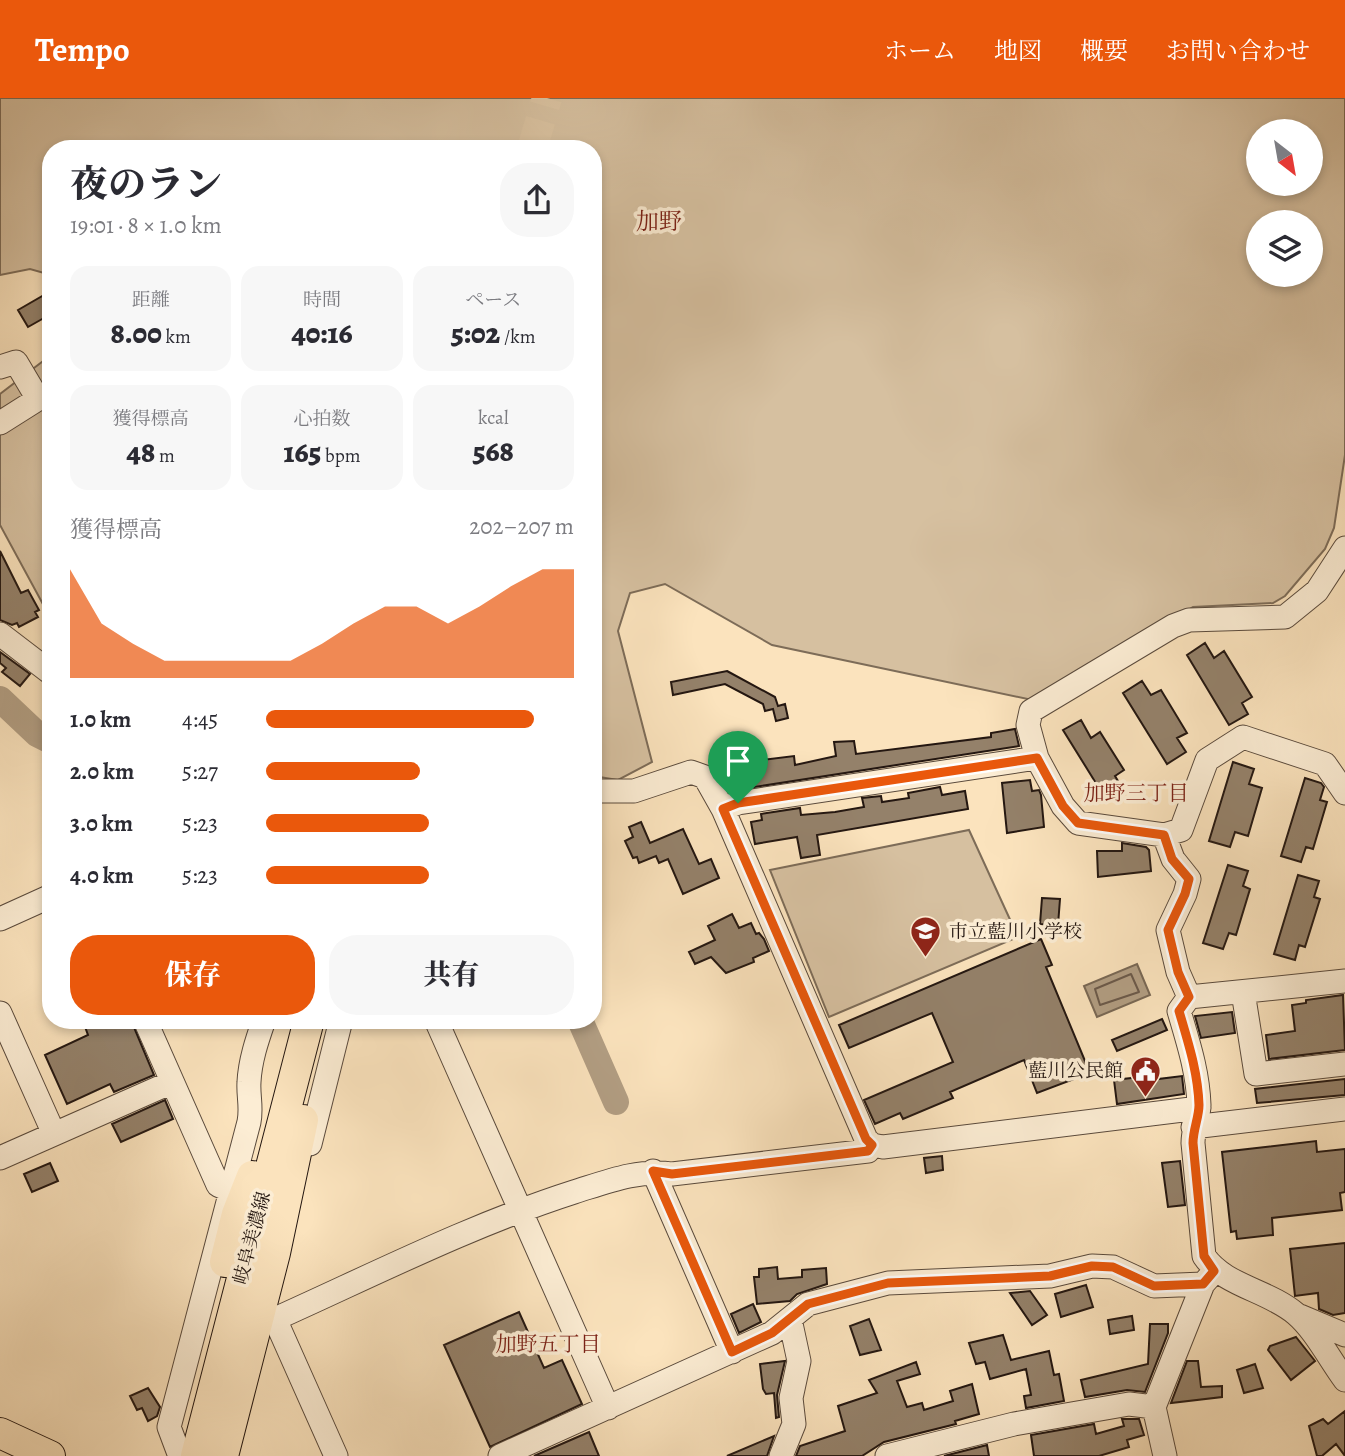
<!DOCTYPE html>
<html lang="ja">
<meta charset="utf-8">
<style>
body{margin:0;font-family:Alegreya,"Noto Serif JP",serif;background:#f7f7f7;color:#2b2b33;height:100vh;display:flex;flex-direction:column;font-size:26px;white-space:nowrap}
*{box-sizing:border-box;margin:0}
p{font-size:23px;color:#7c7c81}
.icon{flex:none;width:38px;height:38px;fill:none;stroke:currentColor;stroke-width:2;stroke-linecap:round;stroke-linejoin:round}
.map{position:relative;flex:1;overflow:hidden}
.side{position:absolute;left:42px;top:42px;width:560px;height:889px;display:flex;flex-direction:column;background:#fff;border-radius:28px;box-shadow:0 4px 10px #0003}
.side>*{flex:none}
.needle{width:46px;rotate:149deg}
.controls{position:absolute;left:1246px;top:21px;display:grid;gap:14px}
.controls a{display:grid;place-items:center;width:77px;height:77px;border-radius:50%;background:#fff;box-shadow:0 4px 10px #0003;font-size:35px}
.pin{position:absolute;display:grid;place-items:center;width:60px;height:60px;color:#fff;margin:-72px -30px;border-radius:50% 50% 50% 0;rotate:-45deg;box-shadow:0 0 7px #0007}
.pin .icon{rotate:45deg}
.round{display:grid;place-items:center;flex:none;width:74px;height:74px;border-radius:28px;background:#f7f7f7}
.overview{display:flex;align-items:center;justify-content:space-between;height:119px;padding:0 28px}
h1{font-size:38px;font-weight:800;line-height:52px}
.metrics{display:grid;grid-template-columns:repeat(3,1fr);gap:10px;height:119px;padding:7px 28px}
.metrics div{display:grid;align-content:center;border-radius:18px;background:#f7f7f7;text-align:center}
.metrics b{font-size:30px;font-weight:800}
.metrics small{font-size:19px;font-weight:400}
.metrics p{font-size:19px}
.chart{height:196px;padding:14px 28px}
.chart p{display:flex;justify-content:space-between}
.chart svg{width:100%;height:126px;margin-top:7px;fill:#ea580c;opacity:.7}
.cta{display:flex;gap:14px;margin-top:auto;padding:14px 28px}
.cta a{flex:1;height:80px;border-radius:28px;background:#ea580c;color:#fff;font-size:28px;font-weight:800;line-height:80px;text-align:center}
.cta a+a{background:#f7f7f7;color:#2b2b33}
ul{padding:0 28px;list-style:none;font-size:23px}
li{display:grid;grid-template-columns:112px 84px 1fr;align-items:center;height:52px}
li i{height:18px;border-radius:9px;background:#ea580c}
header{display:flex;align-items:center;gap:42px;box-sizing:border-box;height:98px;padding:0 35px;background:#ea580c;color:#fff}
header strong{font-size:33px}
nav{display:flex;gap:38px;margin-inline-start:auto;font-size:24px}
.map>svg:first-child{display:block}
</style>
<header>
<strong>Tempo</strong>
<nav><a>ホーム</a><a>地図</a><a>概要</a><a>お問い合わせ</a></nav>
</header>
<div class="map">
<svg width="1345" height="1358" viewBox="0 0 1345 1358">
<rect width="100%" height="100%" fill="#fbe3bd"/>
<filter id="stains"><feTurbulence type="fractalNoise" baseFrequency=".00286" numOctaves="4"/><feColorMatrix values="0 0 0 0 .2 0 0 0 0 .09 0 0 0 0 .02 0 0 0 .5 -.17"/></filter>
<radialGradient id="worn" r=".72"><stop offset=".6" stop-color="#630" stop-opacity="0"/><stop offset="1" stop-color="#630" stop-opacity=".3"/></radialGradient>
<path fill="#d6c0a0" stroke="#7d6c58" stroke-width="2" fill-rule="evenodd" d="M 0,0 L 1345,0 L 1345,357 L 1334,430 L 1325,451 L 1285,498 L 1273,505 L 1193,509 L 1037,603 L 772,547 L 665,486 L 630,495 L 618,533 L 652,664 L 618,682 L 593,678 L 593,51 L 51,51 L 51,177 L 30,171 L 0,177 ZM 1258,33 L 1311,33 L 1311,86 L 1258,86 ZM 1258,124 L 1311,124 L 1311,177 L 1258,177 Z
M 51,257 L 51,521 L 0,427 L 0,296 Z
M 969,732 L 1018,839 L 829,919 L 770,772 Z"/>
<path fill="#b29e83" stroke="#796855" stroke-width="2" d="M 1137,866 L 1150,897 L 1097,919 L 1084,888 Z"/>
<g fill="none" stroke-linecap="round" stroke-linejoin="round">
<path stroke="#6b5a4a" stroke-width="2" d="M 1131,876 L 1139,894 L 1100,907 L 1095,891 Z"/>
<path stroke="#b29e83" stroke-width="26" d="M 0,601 L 37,636 L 51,643
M 580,922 L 616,1004"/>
</g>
<path fill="#94816a" stroke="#241711" stroke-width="2" d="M 51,193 L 51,216 L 28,229 L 18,212 Z
M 0,453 L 21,495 L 28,492 L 39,512 L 35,514 L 38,519 L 19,529 L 17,525 L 12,527 L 0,522 Z
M 1205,545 L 1214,560 L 1224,553 L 1252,599 L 1242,605 L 1248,616 L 1229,627 L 1187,557 Z
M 0,554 L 30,576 L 20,588 L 2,574 L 6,570 L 0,565 Z
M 727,573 L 775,599 L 778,608 L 785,606 L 788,620 L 776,623 L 773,611 L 765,613 L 763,606 L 725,586 L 673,597 L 671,584 Z
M 1142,583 L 1151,597 L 1161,592 L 1187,635 L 1177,640 L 1186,654 L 1167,666 L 1123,595 Z
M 1081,622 L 1091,640 L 1100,634 L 1124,672 L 1115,678 L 1124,693 L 1107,703 L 1063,632 Z
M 1015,631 L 1019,648 L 729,693 L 724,684 L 726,676 L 753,672 L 753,663 L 794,658 L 795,667 L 836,658 L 834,644 L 854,643 L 856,656 L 991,639 L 991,635 Z
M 1233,664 L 1254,671 L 1249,686 L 1262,690 L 1248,738 L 1235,734 L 1230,749 L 1209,743 Z
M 1305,680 L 1321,685 L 1324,689 L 1320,702 L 1327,704 L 1313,751 L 1306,749 L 1301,764 L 1281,758 Z
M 1030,682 L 1032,693 L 1039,692 L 1041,697 L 1044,729 L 1007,735 L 1002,685 Z
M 940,689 L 942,697 L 965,693 L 968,711 L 817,737 L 820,757 L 801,760 L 797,739 L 755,746 L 751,724 L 762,722 L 761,716 L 800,710 L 801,717 L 835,714 L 864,709 L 862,700 L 881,698 L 882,704 L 909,700 L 908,695 Z
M 641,724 L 650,745 L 683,731 L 699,766 L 711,761 L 719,780 L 683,796 L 668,761 L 659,765 L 656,758 L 639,765 L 637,759 L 633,760 L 625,743 L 633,739 L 629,729 Z
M 1122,745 L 1146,749 L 1149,752 L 1151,773 L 1098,779 L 1097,753 L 1122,753 Z
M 1228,767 L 1248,773 L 1243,788 L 1250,791 L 1236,837 L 1229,835 L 1223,851 L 1203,845 Z
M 1298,777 L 1319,783 L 1314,799 L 1320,801 L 1305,849 L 1299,847 L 1295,862 L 1274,856 Z
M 1042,800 L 1060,801 L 1058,827 L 1040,826 Z
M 732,816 L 739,830 L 751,825 L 756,836 L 759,835 L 764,841 L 769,853 L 753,860 L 754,864 L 726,875 L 711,859 L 695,866 L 689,854 L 715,842 L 708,828 Z
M 1041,841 L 1052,867 L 1046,869 L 1090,975 L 1037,995 L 1024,962 L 950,994 L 953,1000 L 903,1021 L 900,1015 L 875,1026 L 864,1002 L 953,964 L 932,915 L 849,950 L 839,927 Z
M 1343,897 L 1345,952 L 1269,961 L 1266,937 L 1295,933 L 1292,907 L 1306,905 L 1306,902 Z
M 1232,914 L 1235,935 L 1201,940 L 1195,918 Z
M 1162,921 L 1167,932 L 1117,953 L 1112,942 Z
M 92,922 L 131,922 L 154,977 L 114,994 L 110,986 L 67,1006 L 45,957 L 88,937 L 84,926 Z
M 1158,977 L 1158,981 L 1182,978 L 1184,996 L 1117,1006 L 1114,982 Z
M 1345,981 L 1345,997 L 1257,1005 L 1255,991 Z
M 165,1002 L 173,1021 L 121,1044 L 112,1026 Z
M 1316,1043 L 1317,1054 L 1345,1051 L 1345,1094 L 1340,1095 L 1342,1112 L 1272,1120 L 1273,1137 L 1237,1141 L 1236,1133 L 1231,1134 L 1222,1054 Z
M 942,1058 L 943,1072 L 926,1075 L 924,1060 Z
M 1180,1063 L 1185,1107 L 1168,1109 L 1162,1065 Z
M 50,1065 L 58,1083 L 32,1094 L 24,1076 Z
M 1345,1145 L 1345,1215 L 1333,1217 L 1319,1211 L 1318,1195 L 1295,1198 L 1290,1151 Z
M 777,1169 L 778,1181 L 802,1179 L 802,1172 L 826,1170 L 827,1186 L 797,1196 L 790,1203 L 757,1206 L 754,1179 L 759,1179 L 759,1171 Z
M 1086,1187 L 1093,1209 L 1061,1219 L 1055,1196 Z
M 1030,1193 L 1047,1217 L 1032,1227 L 1010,1195 Z
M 753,1206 L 761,1224 L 739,1235 L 731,1216 Z
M 519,1214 L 544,1270 L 562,1262 L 582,1306 L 490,1349 L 444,1247 Z
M 1132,1218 L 1134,1232 L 1110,1236 L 1108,1222 Z
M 869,1221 L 881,1252 L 860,1257 L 850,1228 Z
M 1150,1226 L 1168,1226 L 1168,1235 L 1145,1294 L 1127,1292 L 1085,1299 L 1081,1282 L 1148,1266 Z
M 1003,1237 L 1011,1262 L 1049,1253 L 1054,1277 L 1059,1276 L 1064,1303 L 1026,1310 L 1024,1298 L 1031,1297 L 1026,1271 L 990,1281 L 985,1264 L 976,1266 L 969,1245 Z
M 1296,1239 L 1315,1263 L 1291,1282 L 1268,1252 L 1270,1248 Z
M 785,1263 L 777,1297 L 779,1319 L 776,1320 L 774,1295 L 766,1296 L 763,1291 L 760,1266 Z
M 1187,1263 L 1198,1263 L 1201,1289 L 1222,1288 L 1222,1299 L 1171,1305 Z
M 916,1264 L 920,1276 L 897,1283 L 907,1309 L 922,1305 L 924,1312 L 953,1303 L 950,1293 L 972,1286 L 979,1316 L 955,1323 L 956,1326 L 884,1344 L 862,1358 L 796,1358 L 800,1348 L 845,1333 L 838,1308 L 877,1295 L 869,1282 Z
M 1255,1266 L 1263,1290 L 1244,1295 L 1237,1272 Z
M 148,1290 L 160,1309 L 157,1318 L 148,1323 L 142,1310 L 137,1312 L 130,1298 Z
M 1345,1313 L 1345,1358 L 1336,1346 L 1322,1358 L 1317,1358 L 1309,1328 L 1323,1321 L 1328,1326 Z
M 1122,1321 L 1139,1321 L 1144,1337 L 1127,1342 L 1129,1349 L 1099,1358 L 1034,1358 L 1031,1337 L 1094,1326 L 1096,1336 L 1124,1328 Z
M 589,1334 L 599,1358 L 534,1358 L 573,1341 Z
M 774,1338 L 767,1358 L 727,1358 Z
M 987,1347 L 989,1358 L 944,1358 Z"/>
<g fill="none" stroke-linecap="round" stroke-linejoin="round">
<path stroke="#dbc4a3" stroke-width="30" stroke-dasharray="30 15" stroke-linecap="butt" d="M 532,51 L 547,0"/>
<defs>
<path id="minor" d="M 0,269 L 16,264 L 38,301 L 0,325
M 1345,450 L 1317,493 L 1285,519 L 1189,522 L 1173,528 L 1031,613 L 1028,627 L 1037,660 L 1063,708 L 1078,725 L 1164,737 L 1181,732 L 1207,662 L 1243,639 L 1325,666 L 1345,695
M 0,536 L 51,575
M 593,693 L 634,693 L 691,674 L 705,679 L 723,711 L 866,1041 L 872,1047 L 883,1049 L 1199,1010
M 723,711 L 738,705 L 1037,660
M 1164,737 L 1173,761 L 1189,781 L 1185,796 L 1168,832 L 1178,874 L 1189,899
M 0,821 L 51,798
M 1345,883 L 1189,899 L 1179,913 C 1188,944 1198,974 1199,1007 C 1199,1019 1193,1031 1193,1045 L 1204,1158 C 1224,1188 1268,1192 1296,1216 C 1315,1232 1330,1262 1345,1282
M 1243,894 L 1256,976 L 1345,966
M 0,915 L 54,1036
M 145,922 L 218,1087 L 229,1092
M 436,922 L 608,1310
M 1193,1029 L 1345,1011
M 310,1046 L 341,922
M 0,1060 L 172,984
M 653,1073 L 732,1254
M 1300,1218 L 1345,1237
M 269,1220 L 275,1221 C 373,1177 471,1127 574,1094 C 606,1084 638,1071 672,1076 L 868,1053 L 872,1047
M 275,1221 L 336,1358
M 178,1353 L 169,1329 L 249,1024 C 252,1009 248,998 249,984 C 250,963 257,942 264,922
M 500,1358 L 772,1235 L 808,1206 L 888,1185 L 1050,1178 L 1092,1168 L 1113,1169 L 1154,1188 L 1203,1186
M 781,1358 L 794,1326 L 791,1300 L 799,1263 L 790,1221
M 887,1358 L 1014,1326 L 1129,1306 L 1154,1309
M 1165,1358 L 1154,1309 L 1203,1186 L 1212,1176"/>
<path id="major" d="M 225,1164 L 237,1116 L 252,1078
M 0,1335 L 50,1358
M 196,1358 L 309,922
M 223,1358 L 275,1155 L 303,1022"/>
</defs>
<use href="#minor" stroke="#5a4a3c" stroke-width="25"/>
<use href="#major" stroke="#241711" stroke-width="32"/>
<use href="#minor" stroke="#fcedd4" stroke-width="23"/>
<use href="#major" stroke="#fbe3bd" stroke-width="30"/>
</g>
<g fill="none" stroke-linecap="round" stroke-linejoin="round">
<defs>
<path id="route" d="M 1037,660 L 1063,708 L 1078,725 L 1164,737 L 1172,761 L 1189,781 L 1185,796 L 1168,832 L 1178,874 L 1189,899 L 1179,913 C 1188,944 1198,974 1199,1007 C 1199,1019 1193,1032 1193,1045 L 1204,1158 L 1214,1173 L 1203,1186 L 1154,1188 L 1113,1169 L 1092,1168 L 1050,1178 L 888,1185 L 808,1206 L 772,1235 L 732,1254 L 653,1073 L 672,1076 L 868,1053 L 872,1047 L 866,1041 L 723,711 L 738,705 Z"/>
</defs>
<use href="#route" stroke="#fff" stroke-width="14"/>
<use href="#route" stroke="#ea580c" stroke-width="9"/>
</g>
<defs>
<symbol id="school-pin" viewBox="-11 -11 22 30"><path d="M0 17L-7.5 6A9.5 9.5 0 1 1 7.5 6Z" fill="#8f2418" stroke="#fcedd4"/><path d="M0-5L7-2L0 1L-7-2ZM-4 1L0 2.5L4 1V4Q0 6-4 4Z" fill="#fff"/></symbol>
<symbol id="civic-pin" viewBox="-11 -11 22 30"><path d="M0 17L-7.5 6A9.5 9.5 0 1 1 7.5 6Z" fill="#8f2418" stroke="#fcedd4"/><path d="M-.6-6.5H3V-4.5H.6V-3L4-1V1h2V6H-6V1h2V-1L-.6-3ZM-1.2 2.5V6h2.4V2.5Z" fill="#fff"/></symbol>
</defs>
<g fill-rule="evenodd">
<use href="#school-pin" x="908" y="816" width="35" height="47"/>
<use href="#civic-pin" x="1128" y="956" width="35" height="47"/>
</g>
<g text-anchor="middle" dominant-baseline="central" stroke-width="7" stroke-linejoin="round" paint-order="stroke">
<g font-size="19" fill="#241711" stroke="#fcedd4" text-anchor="start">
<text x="949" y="834">市立藍川小学校</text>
<text x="1123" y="973" text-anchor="end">藍川公民館</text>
</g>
<g font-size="19" fill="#241711" stroke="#fcedd4">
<text transform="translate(252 1140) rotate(-75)">岐阜美濃線</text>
</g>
<g font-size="21" fill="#7a1f14" stroke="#fcedd4">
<text x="1136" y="695">加野三丁目</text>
<text x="548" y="1246">加野五丁目</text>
</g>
<g font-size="23" fill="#7a1f14" stroke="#fcedd4">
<text x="659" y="123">加野</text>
</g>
</g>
<rect width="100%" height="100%" filter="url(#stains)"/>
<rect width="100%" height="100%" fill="url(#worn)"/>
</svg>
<div class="controls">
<a><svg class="needle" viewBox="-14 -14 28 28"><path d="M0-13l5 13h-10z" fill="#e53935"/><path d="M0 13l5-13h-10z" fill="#7c7c81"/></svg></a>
<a><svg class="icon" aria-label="layers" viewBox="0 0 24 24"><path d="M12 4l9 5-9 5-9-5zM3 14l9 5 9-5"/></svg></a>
</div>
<div class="pin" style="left:738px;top:705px;background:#1e9e55"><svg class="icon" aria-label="arrive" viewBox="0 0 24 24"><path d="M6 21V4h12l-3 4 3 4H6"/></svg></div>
<section class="side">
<div class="overview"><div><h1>夜のラン</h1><p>19:01 · 8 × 1.0 km</p></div><a class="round"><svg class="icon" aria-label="share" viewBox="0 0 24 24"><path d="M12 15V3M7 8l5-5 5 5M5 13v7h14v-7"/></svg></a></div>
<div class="metrics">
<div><p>距離</p><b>8.00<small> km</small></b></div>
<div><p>時間</p><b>40:16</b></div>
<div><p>ペース</p><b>5:02<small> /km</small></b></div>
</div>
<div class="metrics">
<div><p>獲得標高</p><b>48<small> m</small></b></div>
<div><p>心拍数</p><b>165<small> bpm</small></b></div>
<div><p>kcal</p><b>568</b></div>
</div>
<div class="chart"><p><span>獲得標高</span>202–207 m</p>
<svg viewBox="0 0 160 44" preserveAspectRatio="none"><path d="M0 44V6L10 25L20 32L30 38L40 38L50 38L60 38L70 38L80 32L90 25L100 19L110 19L120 25L130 19L140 12L150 6L160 6V44z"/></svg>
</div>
<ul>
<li><b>1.0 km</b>4:45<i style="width:87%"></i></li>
<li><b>2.0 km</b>5:27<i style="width:50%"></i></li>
<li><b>3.0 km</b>5:23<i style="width:53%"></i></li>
<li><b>4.0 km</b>5:23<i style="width:53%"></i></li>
</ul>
<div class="cta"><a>保存</a><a>共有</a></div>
</section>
</div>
